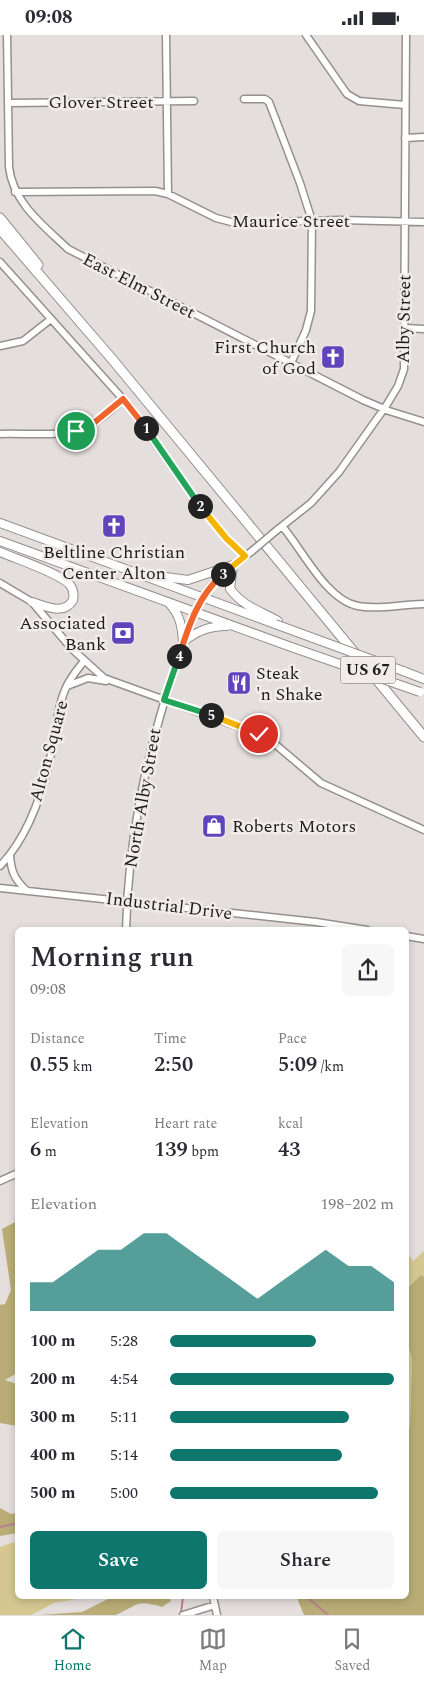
<!DOCTYPE html>
<meta charset="utf-8">
<style>
body{margin:0;font-family:Spectral,serif;background:#f7f7f7;color:#2b2b33;height:100vh;display:flex;flex-direction:column;font-size:19px;white-space:nowrap}
*{box-sizing:border-box;margin:0}
p{font-size:16px;color:#7c7c81}
.icon{flex:none;width:28px;height:28px;fill:none;stroke:currentColor;stroke-width:2;stroke-linecap:round;stroke-linejoin:round}
.map{position:relative;flex:1;overflow:hidden}
.drawer{position:absolute;left:15px;top:892px;width:394px;height:672px;display:flex;flex-direction:column;background:#fff;border-radius:8px;box-shadow:0 2px 8px #0003}
.drawer>*{flex:none}
.pin{position:absolute;display:grid;place-items:center;width:42px;height:42px;color:#fff;margin:-21px;border:2px solid #fff;border-radius:50%;box-shadow:0 1px 5px #0007}
.km{position:absolute;width:25px;height:25px;margin:-12px;border-radius:50%;background:#222;color:#fff;font-size:14px;line-height:25px;text-align:center}
.round{display:grid;place-items:center;flex:none;width:52px;height:52px;border-radius:8px;background:#f7f7f7}
.headline{display:flex;align-items:center;justify-content:space-between;height:85px;padding:0 15px}
h1{font-size:28px;font-weight:600;line-height:38px}
.stats{display:grid;grid-template-columns:repeat(3,1fr);gap:8px;height:85px;padding:5px 15px}
.stats div{display:grid;align-content:center}
.stats b{font-size:21px;font-weight:600}
.stats small{font-size:14px;font-weight:400}
.stats p{font-size:14px}
.chart{height:140px;padding:10px 15px}
.chart p{display:flex;justify-content:space-between}
.chart svg{width:100%;height:90px;margin-top:5px;fill:#0f766e;opacity:.7}
.primary-button{display:flex;gap:10px;margin-top:auto;padding:10px 15px}
.primary-button a{flex:1;height:58px;border-radius:8px;background:#0f766e;color:#fff;font-size:20px;font-weight:600;line-height:58px;text-align:center}
.primary-button a+a{background:#f7f7f7;color:#2b2b33}
ul{padding:0 15px;list-style:none;font-size:16px}
li{display:grid;grid-template-columns:80px 60px 1fr;align-items:center;height:38px}
li i{height:12px;border-radius:6px;background:#0f766e}
.status{display:flex;justify-content:space-between;align-items:center;height:35px;padding:0 25px;background:#fff;direction:ltr}
.status svg{height:14px;fill:currentColor}
.dock{display:flex;justify-content:space-around;align-items:center;height:70px;border-top:1px solid #e1e1e2;background:#fff;font-size:14px;color:#7c7c81}
.dock a{display:grid;justify-items:center;gap:2px}
.dock .active{color:#0f766e}
.map>svg:first-child{display:block}
</style>
<div class="status"><b>09:08</b><svg viewBox="0 0 49 12"><path d="M0 12V9h3v3zM5 12V6h3v6zM10 12V3h3v9zM15 12V0h3v12zM26 1h20v11H26zM47 4h2v5h-2z"/></svg></div>
<div class="map">
<svg width="424" height="1580" viewBox="0 0 424 1580">
<rect width="100%" height="100%" fill="#e4dedc"/>
<path fill="#d4c791" d="M 406,1216 L 413,1226 L 424,1216 L 424,1242 L 421,1240 L 410,1250 L 406,1243 Z
M 406,1311 L 409,1312 L 412,1324 L 410,1393 L 406,1394 Z
M 17,1506 L 18,1562 L 82,1563 L 54,1568 L 31,1580 L 0,1580 L 0,1512 Z"/>
<path fill="#b9ac76" d="M 17,1186 L 18,1280 L 15,1289 L 17,1338 L 5,1345 L 17,1349 L 17,1391 L 0,1388 L 0,1270 L 5,1269 L 11,1255 L 2,1194 Z
M 421,1240 L 424,1242 L 424,1580 L 304,1580 L 297,1563 L 406,1562 L 406,1394 L 410,1393 L 412,1324 L 409,1313 L 406,1311 L 406,1254 Z
M 0,1473 L 11,1479 L 17,1478 L 17,1498 L 0,1501 Z
M 110,1563 L 170,1563 L 171,1566 L 162,1572 C 134,1563 137,1572 115,1580 C 106,1580 53,1580 40,1580 L 82,1577 Z"/>
<g fill="none" stroke-linecap="round" stroke-linejoin="round">
<path stroke="#b98091" stroke-width="2" d="M 0,1492 L 18,1488
M 307,1562 L 328,1580
M 181,1578 L 183,1562"/>
<defs>
<path id="minor" d="M 7,0 L 9,132 C 13,168 43,190 68,214 L 363,365 L 389,376 L 424,387
M 166,0 L 168,159
M 306,0 L 347,59 L 359,66 L 405,70
M 244,64 L 265,64 L 269,67 L 300,148 L 312,186 L 311,276 L 306,295 L 291,328
M 8,68 L 194,66
M 405,103 L 424,102
M 15,157 L 155,156 L 168,159 L 216,183 L 235,188 L 340,185 L 424,187
M 0,227 L 130,372 L 196,465 L 226,503 L 245,521
M 405,293 L 424,294
M 0,311 L 23,306 L 51,284
M 0,399 C 24,398 60,402 82,394 C 97,389 112,374 123,364
M 282,491 C 302,514 326,565 358,571 C 378,575 403,569 424,569
M 277,495 L 311,468 L 339,437 L 386,371 L 398,351 L 404,334 L 406,0
M 0,548 L 32,567 L 72,614 L 104,643 L 259,699 L 269,704 L 321,748 L 424,795
M 67,651 L 88,643 L 106,646
M 10,820 C 11,836 14,844 27,856
M 0,831 C 29,801 44,754 52,714 C 56,695 57,673 65,655 C 69,644 77,635 84,626
M 0,853 L 316,887 L 367,895
M 126,895 C 128,804 146,721 174,636 C 183,608 190,580 207,556 C 218,539 237,528 252,516
M 406,901 L 424,904
M 0,1146 L 18,1138
M 213,1562 L 217,1580
M 183,1580 L 215,1570"/>
<path id="major" d="M 0,488 L 275,589
M 0,506 L 294,613
M 0,517 C 16,524 60,538 70,550 C 74,555 74,560 73,565 C 64,581 45,571 32,567
M 233,530 L 230,554 C 243,571 260,576 278,586
M 158,541 L 188,545 L 233,530
M 169,568 C 180,580 182,591 183,607
M 183,607 C 197,596 209,591 227,591
M 403,636 L 424,644"/>
<path id="highway" d="M 0,183 L 38,230
M 0,194 L 112,324 L 424,702"/>
</defs>
<use href="#minor" stroke="#95908d" stroke-width="9"/>
<use href="#major" stroke="#95908d" stroke-width="10"/>
<use href="#highway" stroke="#95908d" stroke-width="11"/>
<use href="#minor" stroke="#fff" stroke-width="6"/>
<use href="#major" stroke="#fff" stroke-width="8"/>
<use href="#highway" stroke="#fff" stroke-width="9"/>
<defs>
<path id="minor-bridge" d="M 252,516 L 277,495"/>
<path id="major-bridge" d="M 275,589 L 403,636
M 294,613 L 420,657"/>
</defs>
<use href="#minor-bridge" stroke="#95908d" stroke-width="9" stroke-linecap="butt"/>
<use href="#major-bridge" stroke="#95908d" stroke-width="10" stroke-linecap="butt"/>
<use href="#minor-bridge" stroke="#fff" stroke-width="6"/>
<use href="#major-bridge" stroke="#fff" stroke-width="8"/>
</g>
<g fill="none" stroke-linecap="round" stroke-linejoin="round">
<defs>
<path id="split-1" d="M 76,396 L 95,387 L 123,364 L 146,393"/>
<path id="split-2" d="M 146,393 L 200,471"/>
<path id="split-3" d="M 200,471 L 226,503 L 245,521 L 223,539"/>
<path id="split-4" d="M 179,621 C 189,590 198,561 223,539"/>
<path id="split-5" d="M 179,621 L 164,665 L 211,680"/>
<path id="split-6" d="M 211,680 L 259,699"/>
</defs>
<use href="#split-1" stroke="#fff" stroke-width="10"/>
<use href="#split-2" stroke="#fff" stroke-width="10"/>
<use href="#split-3" stroke="#fff" stroke-width="10"/>
<use href="#split-4" stroke="#fff" stroke-width="10"/>
<use href="#split-5" stroke="#fff" stroke-width="10"/>
<use href="#split-6" stroke="#fff" stroke-width="10"/>
<use href="#split-1" stroke="#f0652b" stroke-width="6"/>
<use href="#split-2" stroke="#22a559" stroke-width="6"/>
<use href="#split-3" stroke="#f5b400" stroke-width="6"/>
<use href="#split-4" stroke="#f0652b" stroke-width="6"/>
<use href="#split-5" stroke="#22a559" stroke-width="6"/>
<use href="#split-6" stroke="#f5b400" stroke-width="6"/>
</g>
<defs>
<symbol id="church-square" viewBox="-11 -11 22 22"><rect x="-9" y="-9" width="18" height="18" rx="4" fill="#5f44bc" stroke="#f1ece9"/><path d="M-1.2-6h2.4v3.5h3.3v2.4h-3.3V6h-2.4V-.1h-3.3v-2.4h3.3Z" fill="#fff"/></symbol>
<symbol id="bank-square" viewBox="-11 -11 22 22"><rect x="-9" y="-9" width="18" height="18" rx="4" fill="#5f44bc" stroke="#f1ece9"/><path d="M-6-4H6V4H-6ZM0-2.3a2.3 2.3 0 1 0 0 4.6a2.3 2.3 0 1 0 0-4.6Z" fill="#fff"/></symbol>
<symbol id="restaurant-square" viewBox="-11 -11 22 22"><rect x="-9" y="-9" width="18" height="18" rx="4" fill="#5f44bc" stroke="#f1ece9"/><path d="M-5-6h1v4h1v-4h1v4h1v-4h1v5L-1.5 .5V6h-2V.5L-5-1ZM5-6V6H3V1.5H1.5Q1.5-4 5-6Z" fill="#fff"/></symbol>
<symbol id="shop-square" viewBox="-11 -11 22 22"><rect x="-9" y="-9" width="18" height="18" rx="4" fill="#5f44bc" stroke="#f1ece9"/><path d="M-5-2.5h2.3a2.7 3.5 0 0 1 5.4 0H5L5.5 6h-11ZM-1.5-2.5h3a1.5 2.3 0 0 0-3 0Z" fill="#fff"/></symbol>
</defs>
<g fill-rule="evenodd">
<use href="#church-square" x="319" y="308" width="28" height="28"/>
<use href="#church-square" x="100" y="477" width="28" height="28"/>
<use href="#bank-square" x="109" y="584" width="28" height="28"/>
<use href="#restaurant-square" x="225" y="634" width="28" height="28"/>
<use href="#shop-square" x="200" y="777" width="28" height="28"/>
</g>
<g text-anchor="middle" dominant-baseline="central" stroke-width="5" stroke-linejoin="round" paint-order="stroke">
<rect fill="#f1ece9" stroke="#5e5b5a" stroke-width="1" x="340.5" y="621.5" width="55" height="27" rx="4"/>
<g font-size="16" font-weight="bold" fill="#1f1d1c">
<text x="368" y="635">US 67</text>
</g>
<g font-size="18" fill="#1f1d1c" stroke="#f1ece9">
<text x="101" y="67">Glover Street</text>
<text x="291" y="186">Maurice Street</text>
<text transform="translate(139 251) rotate(27)">East Elm Street</text>
<text transform="translate(404 284) rotate(-89)">Alby Street</text>
<text transform="translate(49 716) rotate(-75)">Alton Square</text>
<text transform="translate(143 763) rotate(-80)">North Alby Street</text>
<text transform="translate(169 871) rotate(7)">Industrial Drive</text>
</g>
<g font-size="18" fill="#1f1d1c" stroke="#f1ece9" text-anchor="end">
<text x="316" y="312">First Church<tspan x="316" dy="21">of God</tspan></text>
<text x="114" y="517" text-anchor="middle">Beltline Christian<tspan x="114" dy="21">Center Alton</tspan></text>
<text x="106" y="588">Associated<tspan x="106" dy="21">Bank</tspan></text>
<text x="256" y="638" text-anchor="start">Steak<tspan x="256" dy="21">'n Shake</tspan></text>
<text x="232" y="791" text-anchor="start">Roberts Motors</text>
</g>
</g>
</svg>
<div class="pin" style="left:76px;top:396px;background:#1e9e55"><svg class="icon" aria-label="arrive" viewBox="0 0 24 24"><path d="M6 21V4h12l-3 4 3 4H6"/></svg></div>
<div class="pin" style="left:259px;top:699px;background:#d93025"><svg class="icon" aria-label="check" viewBox="0 0 24 24"><path d="M5 12l5 5 9-10"/></svg></div>
<b class="km" style="left:146px;top:393px">1</b>
<b class="km" style="left:200px;top:471px">2</b>
<b class="km" style="left:223px;top:539px">3</b>
<b class="km" style="left:179px;top:621px">4</b>
<b class="km" style="left:211px;top:680px">5</b>
<section class="drawer">
<div class="headline"><div><h1>Morning run</h1><p>09:08</p></div><a class="round"><svg class="icon" aria-label="share" viewBox="0 0 24 24"><path d="M12 15V3M7 8l5-5 5 5M5 13v7h14v-7"/></svg></a></div>
<div class="stats">
<div><p>Distance</p><b>0.55<small> km</small></b></div>
<div><p>Time</p><b>2:50</b></div>
<div><p>Pace</p><b>5:09<small> /km</small></b></div>
</div>
<div class="stats">
<div><p>Elevation</p><b>6<small> m</small></b></div>
<div><p>Heart rate</p><b>139<small> bpm</small></b></div>
<div><p>kcal</p><b>43</b></div>
</div>
<div class="chart"><p><span>Elevation</span>198–202 m</p>
<svg viewBox="0 0 160 44" preserveAspectRatio="none"><path d="M0 44V30L10 30L20 22L30 14L40 14L50 6L60 6L70 14L80 22L90 30L100 38L110 30L120 22L130 14L140 22L150 22L160 30V44z"/></svg>
</div>
<ul>
<li><b>100 m</b>5:28<i style="width:65%"></i></li>
<li><b>200 m</b>4:54<i style="width:100%"></i></li>
<li><b>300 m</b>5:11<i style="width:80%"></i></li>
<li><b>400 m</b>5:14<i style="width:77%"></i></li>
<li><b>500 m</b>5:00<i style="width:93%"></i></li>
</ul>
<div class="primary-button"><a>Save</a><a>Share</a></div>
</section>
</div>
<nav class="dock">
<a class="active"><svg class="icon" aria-label="home" viewBox="0 0 24 24"><path d="M3 11l9-7 9 7M6 9v11h12V9"/></svg>Home</a>
<a><svg class="icon" aria-label="map" viewBox="0 0 24 24"><path d="M3 6l6-2 6 2 6-2v14l-6 2-6-2-6 2zM9 4v14M15 6v14"/></svg>Map</a>
<a><svg class="icon" aria-label="saved" viewBox="0 0 24 24"><path d="M7 4h10v16l-5-4-5 4z"/></svg>Saved</a>
</nav>
